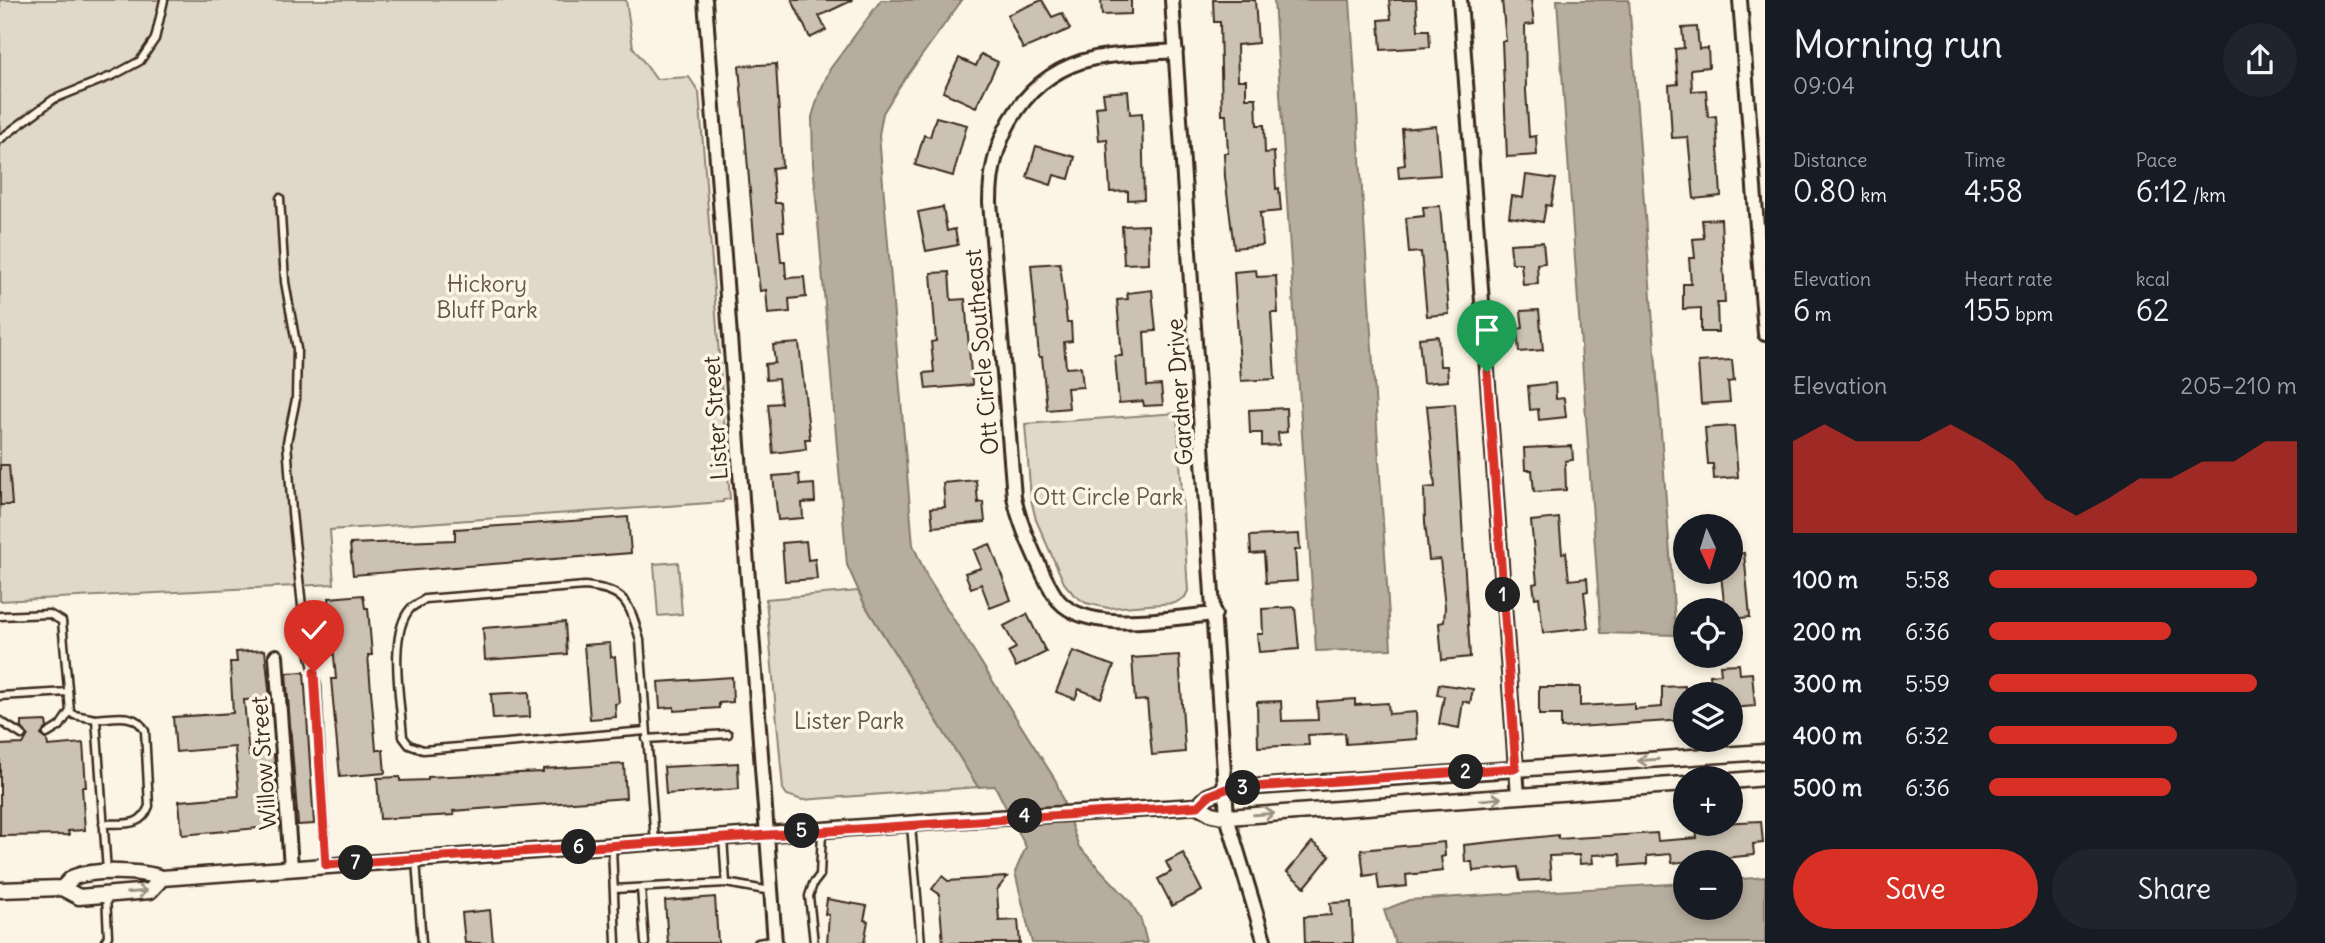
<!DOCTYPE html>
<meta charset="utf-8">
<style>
body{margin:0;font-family:Delius,sans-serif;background:#20242c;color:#f1f3f6;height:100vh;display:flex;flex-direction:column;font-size:26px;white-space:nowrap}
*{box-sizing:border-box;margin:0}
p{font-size:23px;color:#9ea1a6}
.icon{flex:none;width:38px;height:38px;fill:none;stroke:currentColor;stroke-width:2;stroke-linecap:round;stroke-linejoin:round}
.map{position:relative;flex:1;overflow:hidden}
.panel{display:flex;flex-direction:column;background:#171b24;width:560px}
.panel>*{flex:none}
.needle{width:46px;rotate:176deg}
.tools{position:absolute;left:1673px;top:514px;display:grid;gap:14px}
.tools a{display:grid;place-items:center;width:70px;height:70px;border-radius:50%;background:#171b24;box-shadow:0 4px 10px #0003;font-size:35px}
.pin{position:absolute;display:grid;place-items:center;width:60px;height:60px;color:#fff;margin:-72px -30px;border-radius:50% 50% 50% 0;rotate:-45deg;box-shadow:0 0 7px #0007}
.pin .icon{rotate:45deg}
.km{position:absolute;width:35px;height:35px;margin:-18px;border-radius:50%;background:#222;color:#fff;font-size:19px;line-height:35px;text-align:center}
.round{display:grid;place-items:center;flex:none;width:74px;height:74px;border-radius:37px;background:#20242c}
.headline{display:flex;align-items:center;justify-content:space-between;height:119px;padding:0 28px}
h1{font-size:38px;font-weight:600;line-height:52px}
.metrics{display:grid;grid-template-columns:repeat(3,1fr);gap:10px;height:119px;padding:7px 28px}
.metrics div{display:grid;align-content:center}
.metrics b{font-size:30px;font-weight:600}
.metrics small{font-size:19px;font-weight:400}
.metrics p{font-size:19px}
.chart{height:196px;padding:14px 28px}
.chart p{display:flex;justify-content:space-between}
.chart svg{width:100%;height:126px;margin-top:7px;fill:#d93025;opacity:.7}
.primary-button{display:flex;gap:14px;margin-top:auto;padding:14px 28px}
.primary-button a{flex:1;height:80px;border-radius:42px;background:#d93025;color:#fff;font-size:28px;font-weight:600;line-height:80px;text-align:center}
.primary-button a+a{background:#20242c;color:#f1f3f6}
ul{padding:0 28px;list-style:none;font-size:23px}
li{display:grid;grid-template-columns:112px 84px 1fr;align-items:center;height:52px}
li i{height:18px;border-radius:9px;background:#d93025}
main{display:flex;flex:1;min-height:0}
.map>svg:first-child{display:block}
</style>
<main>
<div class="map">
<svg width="1765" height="943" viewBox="0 0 1765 943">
<rect width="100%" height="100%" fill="#fcf5e5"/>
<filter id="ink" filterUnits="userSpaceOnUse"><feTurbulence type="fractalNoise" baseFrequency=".0143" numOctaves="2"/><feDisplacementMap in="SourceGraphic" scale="14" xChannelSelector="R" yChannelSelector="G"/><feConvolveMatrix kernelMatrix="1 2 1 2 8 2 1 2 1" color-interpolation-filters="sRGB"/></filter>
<g filter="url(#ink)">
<path fill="#e0d8c8" stroke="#8e8173" stroke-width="2" d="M 0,0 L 626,0 L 633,47 L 656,79 L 689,77 L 699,92 L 730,499 L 723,500 L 723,502 L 330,530 L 334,584 L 0,601 Z
M 1177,413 L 1188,591 L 1185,597 L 1175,603 L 1108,608 L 1086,603 L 1074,595 L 1064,583 L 1036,520 L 1031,499 L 1025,424 Z
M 678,562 L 682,614 L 658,616 L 654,564 Z
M 858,591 L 865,605 L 978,787 L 802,800 L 787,795 L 783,789 L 766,599 Z"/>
<path fill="#b7ad9e" stroke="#85796b" stroke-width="2" d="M 881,0 L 962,0 L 899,87 L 883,113 L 879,135 L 913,545 L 927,577 L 1056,781 L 1079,847 L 1130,901 L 1141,920 L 1147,943 L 1032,943 L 1015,872 L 1026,847 L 995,786 L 978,787 L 865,605 L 847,565 L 813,163 L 812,117 L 819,94 L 830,69 Z
M 1274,0 L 1350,0 L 1391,649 L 1316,651 Z
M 1557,0 L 1629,0 L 1676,635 L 1601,633 Z
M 1765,877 L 1765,943 L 1395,943 L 1384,910 L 1409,900 L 1685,883 L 1685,908 L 1731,908 L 1731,880 Z"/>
<path fill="#ccc2b3" stroke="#3b2a1e" stroke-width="2" d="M 792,0 L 853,0 L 819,16 L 826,30 L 810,38 Z
M 1042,0 L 1052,17 L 1062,13 L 1070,29 L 1023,49 L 1007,15 Z
M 1101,0 L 1131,0 L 1131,14 L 1102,15 Z
M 1213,0 L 1255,0 L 1258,43 L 1237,45 L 1238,80 L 1246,80 L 1246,98 L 1256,98 L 1257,125 L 1264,125 L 1265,153 L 1274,152 L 1276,189 L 1279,188 L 1281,211 L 1260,213 L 1263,245 L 1234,248 L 1225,177 L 1224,153 L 1228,153 L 1226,115 L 1222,115 L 1220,22 L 1214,22 Z
M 1389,0 L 1416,0 L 1418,30 L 1429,30 L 1430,47 L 1381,50 L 1379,20 L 1391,19 Z
M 1502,0 L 1531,0 L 1534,24 L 1525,25 L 1526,91 L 1529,137 L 1536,136 L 1537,155 L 1507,157 L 1502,41 L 1506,41 Z
M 1697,27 L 1699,49 L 1708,48 L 1709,67 L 1691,69 L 1692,91 L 1706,90 L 1708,117 L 1716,116 L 1721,196 L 1694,199 L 1688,137 L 1672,138 L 1669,85 L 1678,84 L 1675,49 L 1684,48 L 1682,28 Z
M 981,54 L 998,62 L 976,107 L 943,92 L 959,58 L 976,66 Z
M 776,64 L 782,167 L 772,168 L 775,203 L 782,203 L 784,231 L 778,231 L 781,262 L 785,262 L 786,278 L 804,277 L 806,297 L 789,299 L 790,312 L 768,314 L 766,290 L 760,291 L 755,248 L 739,66 Z
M 1128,91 L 1130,114 L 1142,113 L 1144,199 L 1128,200 L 1128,191 L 1110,192 L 1107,139 L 1099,140 L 1096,107 L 1105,106 L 1103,93 Z
M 936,117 L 967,125 L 953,176 L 915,165 L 924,135 L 930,137 Z
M 1436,126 L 1440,175 L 1399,178 L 1398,166 L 1405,165 L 1402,129 Z
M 1036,146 L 1075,157 L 1069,179 L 1054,175 L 1051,185 L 1027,177 Z
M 1526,175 L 1556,179 L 1551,206 L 1546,205 L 1543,222 L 1509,217 L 1512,196 L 1523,198 Z
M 1440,206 L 1449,314 L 1427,316 L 1421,252 L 1409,253 L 1406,218 L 1424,216 L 1423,207 Z
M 943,207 L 947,231 L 955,229 L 958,245 L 926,251 L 918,212 Z
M 1721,219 L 1725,303 L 1717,303 L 1718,332 L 1701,332 L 1701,308 L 1683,309 L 1683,284 L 1691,284 L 1689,258 L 1695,258 L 1693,239 L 1704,238 L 1702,220 Z
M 1148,225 L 1149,263 L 1124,264 L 1122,226 Z
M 1543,242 L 1545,263 L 1537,264 L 1538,284 L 1523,285 L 1521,263 L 1512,263 L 1510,244 Z
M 1060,263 L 1067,322 L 1071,322 L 1072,341 L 1064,342 L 1066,368 L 1081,367 L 1083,387 L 1067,388 L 1069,408 L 1047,410 L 1042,357 L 1039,357 L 1031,265 Z
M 1256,270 L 1257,277 L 1276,276 L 1278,313 L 1271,313 L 1275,379 L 1241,381 L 1234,272 Z
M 949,272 L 951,300 L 965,299 L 972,385 L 926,389 L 924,373 L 934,372 L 931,342 L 936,341 L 931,273 Z
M 1152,290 L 1156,331 L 1144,332 L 1147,386 L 1161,385 L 1163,405 L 1144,406 L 1143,401 L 1119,403 L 1115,356 L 1122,356 L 1117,300 L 1128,299 L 1127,293 Z
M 1539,310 L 1543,350 L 1519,352 L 1517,329 L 1523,328 L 1521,311 Z
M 1438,336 L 1440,366 L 1447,366 L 1448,381 L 1423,383 L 1419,338 Z
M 799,343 L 810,439 L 805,439 L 806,449 L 773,453 L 768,404 L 781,403 L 778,379 L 766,380 L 765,364 L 775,363 L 773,345 Z
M 1732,360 L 1734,381 L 1728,382 L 1730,402 L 1701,404 L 1698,362 Z
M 1555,383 L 1556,399 L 1564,398 L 1566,417 L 1539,420 L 1538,409 L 1530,410 L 1528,386 Z
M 1455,404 L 1470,657 L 1442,660 L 1439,623 L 1444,622 L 1445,607 L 1440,559 L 1429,560 L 1425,522 L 1424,488 L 1435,487 L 1427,406 Z
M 1286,408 L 1287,432 L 1278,433 L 1279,445 L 1262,446 L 1262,433 L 1250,433 L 1249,410 Z
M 1734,426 L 1738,477 L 1714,479 L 1713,464 L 1708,464 L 1705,428 Z
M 1572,446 L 1573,460 L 1565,461 L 1566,490 L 1534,492 L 1532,470 L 1525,470 L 1524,448 Z
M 0,465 L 9,465 L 12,505 L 0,505 Z
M 799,474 L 800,485 L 814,484 L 815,502 L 802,503 L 803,518 L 778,520 L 773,476 Z
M 976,480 L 978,503 L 983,502 L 985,522 L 933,527 L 931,508 L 945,507 L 943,483 Z
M 628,517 L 631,553 L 353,575 L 350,544 L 455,540 L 455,529 Z
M 1559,518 L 1562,553 L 1566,552 L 1569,580 L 1587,578 L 1588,591 L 1584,592 L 1588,628 L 1543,633 L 1539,597 L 1535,598 L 1533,584 L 1537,583 L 1531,521 Z
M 1299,534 L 1300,550 L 1295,550 L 1297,581 L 1266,583 L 1264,553 L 1251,554 L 1250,536 Z
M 806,541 L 808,560 L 815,559 L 817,579 L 785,581 L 782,543 Z
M 990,544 L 1011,600 L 990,608 L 981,584 L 971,588 L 965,573 L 981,568 L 974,550 Z
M 1744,553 L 1750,617 L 1731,619 L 1731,611 L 1725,611 L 1721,575 L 1731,572 L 1731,555 Z
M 363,595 L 365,608 L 368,608 L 372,655 L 368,655 L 376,750 L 383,750 L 385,773 L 340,777 L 331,679 L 336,679 L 329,598 Z
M 1295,607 L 1299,649 L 1259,652 L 1257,634 L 1263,634 L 1262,609 Z
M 1027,614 L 1046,652 L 1016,667 L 1008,652 L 1016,648 L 1004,626 Z
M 565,622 L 567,654 L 485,660 L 483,628 Z
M 610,643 L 611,657 L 615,657 L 619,703 L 615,704 L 616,717 L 590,719 L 584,645 Z
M 265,650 L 270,699 L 244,700 L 249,756 L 274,754 L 279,826 L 182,835 L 179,801 L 239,796 L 235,747 L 176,752 L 173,717 L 233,713 L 230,662 L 237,662 L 236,652 Z
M 1073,651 L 1114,666 L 1101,698 L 1079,689 L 1075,699 L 1056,692 Z
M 1179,655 L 1185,752 L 1152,755 L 1147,700 L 1135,701 L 1132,658 Z
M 1739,664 L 1740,674 L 1752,673 L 1755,706 L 1731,708 L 1731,695 L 1712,695 L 1710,675 L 1721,674 L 1720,665 Z
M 304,672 L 314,824 L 298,825 L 286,673 Z
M 732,677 L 733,702 L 719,703 L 719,708 L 674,711 L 674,707 L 660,708 L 658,682 Z
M 1439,684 L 1473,689 L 1470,703 L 1463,701 L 1459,728 L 1439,724 L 1444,696 L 1437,695 Z
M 1685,686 L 1685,720 L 1561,728 L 1561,715 L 1539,715 L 1539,687 L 1580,687 L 1580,706 L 1634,703 L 1634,709 L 1662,707 L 1662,687 Z
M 529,692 L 530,717 L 493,719 L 491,694 Z
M 1355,699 L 1355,705 L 1388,703 L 1389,714 L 1416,712 L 1417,739 L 1346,744 L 1345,733 L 1308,735 L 1309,745 L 1258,747 L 1257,702 L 1281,701 L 1282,721 L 1318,720 L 1317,702 Z
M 46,721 L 47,728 L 41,735 L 47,740 L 48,746 L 83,743 L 86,787 L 82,787 L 85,830 L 68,831 L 69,835 L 0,836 L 0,745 L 23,744 L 28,735 L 22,728 L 22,722 Z
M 738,763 L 739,789 L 666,794 L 664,767 Z
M 624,764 L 626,798 L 453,811 L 454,815 L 380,819 L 377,778 L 400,777 L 400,781 L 428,780 L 428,777 L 543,772 L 543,769 Z
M 1761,821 L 1763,843 L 1753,844 L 1754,855 L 1672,863 L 1671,854 L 1647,856 L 1647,864 L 1621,866 L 1620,854 L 1592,855 L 1593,863 L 1580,864 L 1579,855 L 1549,856 L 1551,879 L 1520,881 L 1518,867 L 1473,871 L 1472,862 L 1465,862 L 1464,845 L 1558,835 L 1558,839 L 1657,833 L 1658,841 L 1697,838 L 1696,824 Z
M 1312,842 L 1330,856 L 1305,887 L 1287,872 Z
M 1444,842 L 1445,856 L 1441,857 L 1443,871 L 1406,875 L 1407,886 L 1379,889 L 1377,874 L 1364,876 L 1361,850 Z
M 1183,853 L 1202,891 L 1172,906 L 1158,879 L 1171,872 L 1166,862 Z
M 942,876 L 948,881 L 1007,877 L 997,890 L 999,921 L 1018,920 L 1020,943 L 943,943 L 939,894 L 932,889 Z
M 715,897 L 718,943 L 668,943 L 665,901 Z
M 827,899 L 867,906 L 864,920 L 868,921 L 864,943 L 827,943 L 829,915 L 825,914 Z
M 1351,902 L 1353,943 L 1305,943 L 1304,917 L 1331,915 L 1330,903 Z
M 490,910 L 493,943 L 465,943 L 462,913 Z"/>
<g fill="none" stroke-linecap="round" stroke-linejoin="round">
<defs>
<path id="service" d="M 0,139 L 54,99 L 114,75 L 140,61 L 155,39 L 164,0
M 280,198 L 285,282 L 297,349 L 296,399 L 287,442 L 292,513 L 305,634 L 317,686 L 326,865
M 0,616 L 49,614 L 62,621 L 70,711 L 74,715 L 96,719 L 107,871
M 0,696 L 68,692
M 96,719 C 115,718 135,711 145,731 L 149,806 C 141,828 124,823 103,824
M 0,721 L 22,735
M 646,731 L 423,750 L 409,745 L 403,737 C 401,704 387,633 411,608 C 415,605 421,602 425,599 L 585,586 C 626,590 629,602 640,640 L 655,842
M 47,734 L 60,726 L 70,711
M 646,739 L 728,734
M 911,825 L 921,943
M 612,847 L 616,943
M 416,860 L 422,943
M 726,883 L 771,891
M 641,888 L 645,943
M 614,889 L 726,883 L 723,837
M 104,943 L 108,936 L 106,895
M 758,943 L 775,940
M 814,943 L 809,896 L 813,884 L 820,875 L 822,832"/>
<path id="minor" d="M 705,0 L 775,943
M 1172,0 L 1227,817 L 1265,943
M 1460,0 L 1518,796
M 1740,0 L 1765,334
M 1176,51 C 1149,53 1122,53 1095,58 C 1026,73 990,135 990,202 L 1014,497 C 1019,521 1028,541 1038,563 C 1044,576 1050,590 1059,601 C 1090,635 1173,617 1215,614
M 276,656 L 291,867"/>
<path id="tertiary" d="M 1731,781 L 1765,778
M 1198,806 L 1208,796 L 1226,789 L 1765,752
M 62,888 C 66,885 70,879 74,877 C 94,869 143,871 162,878 L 946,821 L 1198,806 L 1212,814 L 1227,817 L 1685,784
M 0,890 L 62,888 L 79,897 L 150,891 L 162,878"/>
</defs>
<use href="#service" stroke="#3b2a1e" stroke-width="11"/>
<use href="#minor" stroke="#3b2a1e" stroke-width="18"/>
<use href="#tertiary" stroke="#3b2a1e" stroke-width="19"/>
<use href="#service" stroke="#fcf5e5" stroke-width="6"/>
<use href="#minor" stroke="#fcf5e5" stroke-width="12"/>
<use href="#tertiary" stroke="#fcf5e5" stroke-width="14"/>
</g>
<defs><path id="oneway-shaft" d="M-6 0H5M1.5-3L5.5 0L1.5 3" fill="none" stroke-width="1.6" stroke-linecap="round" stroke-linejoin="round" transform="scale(1.75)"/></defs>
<g stroke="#9c9082">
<use href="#oneway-shaft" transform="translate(1648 760) rotate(176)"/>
<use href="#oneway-shaft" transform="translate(1491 799) rotate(-6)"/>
<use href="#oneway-shaft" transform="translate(1264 814) rotate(-4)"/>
<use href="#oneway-shaft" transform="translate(137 892) rotate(-5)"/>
</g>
</g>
<g fill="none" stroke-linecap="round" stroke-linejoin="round" filter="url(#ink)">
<defs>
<path id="route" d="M 314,672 L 326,865 L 1198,806 L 1208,796 L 1226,789 L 1516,768 L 1487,372"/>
</defs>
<use href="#route" stroke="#fff" stroke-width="14"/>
<use href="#route" stroke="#d93025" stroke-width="9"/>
</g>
<g text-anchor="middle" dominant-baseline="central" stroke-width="7" stroke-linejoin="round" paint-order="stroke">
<g font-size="23" fill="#645648" stroke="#fcf5e5">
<text x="487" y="283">Hickory<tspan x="487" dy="26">Bluff Park</tspan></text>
<text x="1108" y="496">Ott Circle Park</text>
<text x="849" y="720">Lister Park</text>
</g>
<g font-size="23" fill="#3b2a1e" stroke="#fcf5e5">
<text transform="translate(981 352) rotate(-95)">Ott Circle Southeast</text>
<text transform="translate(1179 392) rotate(-94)">Gardner Drive</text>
<text transform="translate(715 418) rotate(-94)">Lister Street</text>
<text transform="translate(263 763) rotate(-94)">Willow Street</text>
</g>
</g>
</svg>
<div class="tools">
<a><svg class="needle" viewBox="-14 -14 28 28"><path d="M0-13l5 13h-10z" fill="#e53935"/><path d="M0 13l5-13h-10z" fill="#9ea1a6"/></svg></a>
<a><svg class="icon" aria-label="locate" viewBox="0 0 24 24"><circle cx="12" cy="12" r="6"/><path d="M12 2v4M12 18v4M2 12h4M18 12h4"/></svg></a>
<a><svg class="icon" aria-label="layers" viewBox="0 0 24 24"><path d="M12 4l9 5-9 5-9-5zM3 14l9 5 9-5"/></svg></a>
<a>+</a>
<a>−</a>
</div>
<div class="pin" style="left:1487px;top:372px;background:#1e9e55"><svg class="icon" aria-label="arrive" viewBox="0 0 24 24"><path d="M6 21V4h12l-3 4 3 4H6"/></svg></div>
<div class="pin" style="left:314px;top:672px;background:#d93025"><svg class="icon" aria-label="check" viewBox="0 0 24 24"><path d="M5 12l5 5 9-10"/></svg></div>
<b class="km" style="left:1503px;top:595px">1</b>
<b class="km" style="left:1466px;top:772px">2</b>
<b class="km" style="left:1243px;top:788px">3</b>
<b class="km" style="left:1025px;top:816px">4</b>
<b class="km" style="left:802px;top:831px">5</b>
<b class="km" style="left:579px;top:847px">6</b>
<b class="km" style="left:356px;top:863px">7</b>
</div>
<section class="panel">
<div class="headline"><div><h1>Morning run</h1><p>09:04</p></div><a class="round"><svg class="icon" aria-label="share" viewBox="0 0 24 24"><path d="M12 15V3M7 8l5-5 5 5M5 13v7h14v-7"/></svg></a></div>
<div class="metrics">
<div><p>Distance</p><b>0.80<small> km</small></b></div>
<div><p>Time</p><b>4:58</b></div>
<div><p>Pace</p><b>6:12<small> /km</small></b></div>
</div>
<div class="metrics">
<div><p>Elevation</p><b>6<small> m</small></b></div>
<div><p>Heart rate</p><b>155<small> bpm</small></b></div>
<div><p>kcal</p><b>62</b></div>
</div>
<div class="chart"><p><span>Elevation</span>205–210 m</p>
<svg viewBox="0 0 160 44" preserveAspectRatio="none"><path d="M0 44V12L10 6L20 12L30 12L40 12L50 6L60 12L70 19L80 32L90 38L100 32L110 25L120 25L130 19L140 19L150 12L160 12V44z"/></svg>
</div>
<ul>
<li><b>100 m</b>5:58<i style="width:87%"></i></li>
<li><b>200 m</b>6:36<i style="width:59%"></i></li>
<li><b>300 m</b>5:59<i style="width:87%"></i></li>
<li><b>400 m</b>6:32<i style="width:61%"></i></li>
<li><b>500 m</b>6:36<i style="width:59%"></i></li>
</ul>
<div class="primary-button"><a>Save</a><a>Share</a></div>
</section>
</main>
